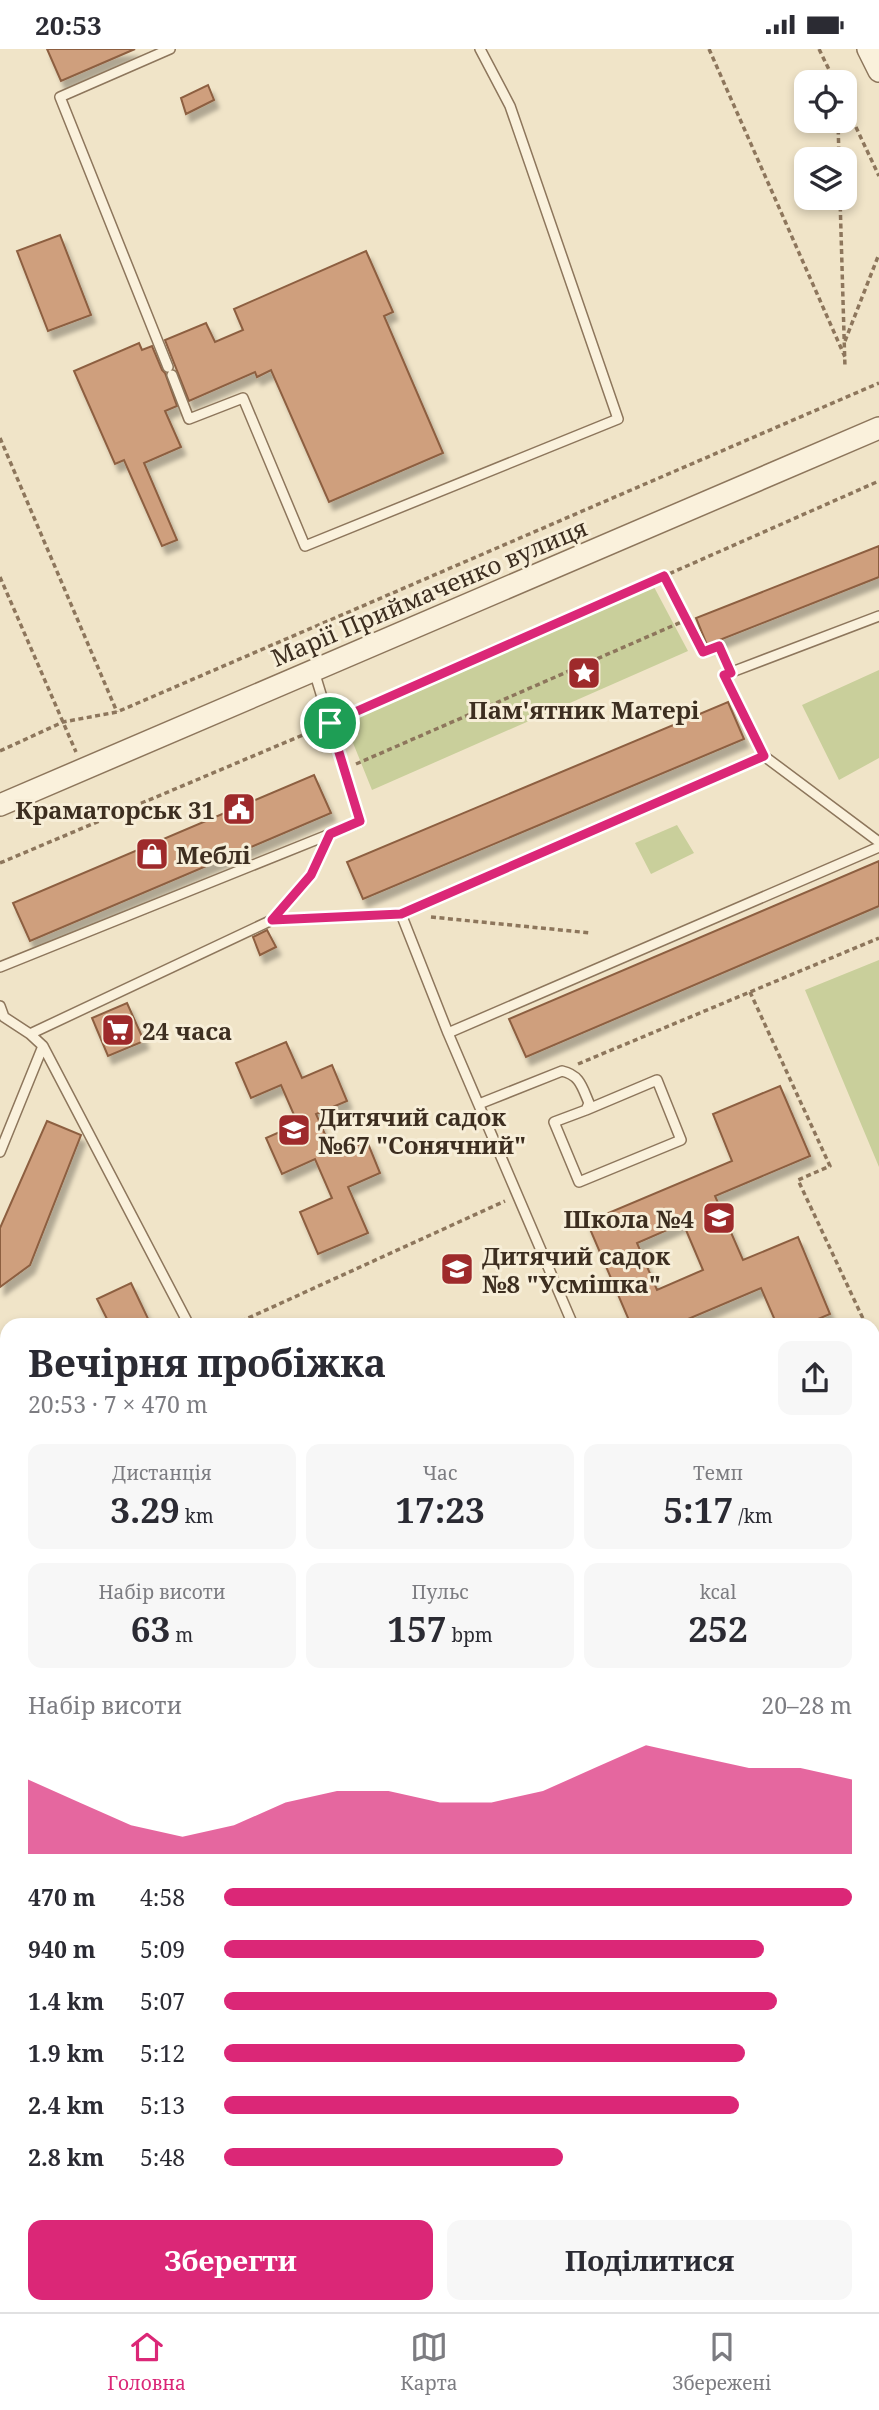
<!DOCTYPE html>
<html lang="uk">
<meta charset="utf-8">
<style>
body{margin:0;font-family:"Noto Serif",serif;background:#f7f7f7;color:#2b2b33;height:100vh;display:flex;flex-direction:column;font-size:26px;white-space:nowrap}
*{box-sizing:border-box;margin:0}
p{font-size:23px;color:#7c7c81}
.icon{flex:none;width:38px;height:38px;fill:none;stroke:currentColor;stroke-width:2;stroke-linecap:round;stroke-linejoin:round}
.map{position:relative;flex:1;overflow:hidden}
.side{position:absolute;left:0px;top:1269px;width:880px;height:996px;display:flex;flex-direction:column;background:#fff;border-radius:21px 21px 0 0;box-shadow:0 4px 10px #0003}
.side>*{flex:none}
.controls{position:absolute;left:794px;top:21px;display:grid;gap:14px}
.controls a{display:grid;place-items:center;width:63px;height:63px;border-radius:14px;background:#fff;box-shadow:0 4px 10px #0003;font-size:35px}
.pin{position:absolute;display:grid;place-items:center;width:60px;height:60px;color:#fff;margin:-30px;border:4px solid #fff;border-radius:50%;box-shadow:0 2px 7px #0007}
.round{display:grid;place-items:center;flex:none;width:74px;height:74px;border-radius:14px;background:#f7f7f7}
.overview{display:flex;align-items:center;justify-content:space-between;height:119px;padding:0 28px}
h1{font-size:38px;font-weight:700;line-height:52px}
.stats{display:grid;grid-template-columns:repeat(3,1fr);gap:10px;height:119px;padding:7px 28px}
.stats div{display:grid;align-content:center;border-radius:14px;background:#f7f7f7;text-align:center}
.stats b{font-size:35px;font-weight:700}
.stats small{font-size:19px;font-weight:400}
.stats p{font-size:19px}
.chart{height:196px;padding:14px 28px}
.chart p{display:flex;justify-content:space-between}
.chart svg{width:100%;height:126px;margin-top:7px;fill:#db2777;opacity:.7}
.primary-button{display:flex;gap:14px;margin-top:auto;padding:14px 28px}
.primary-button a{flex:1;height:80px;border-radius:14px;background:#db2777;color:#fff;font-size:28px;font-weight:700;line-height:80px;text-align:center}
.primary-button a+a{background:#f7f7f7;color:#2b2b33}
ul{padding:0 28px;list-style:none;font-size:23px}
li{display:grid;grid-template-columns:112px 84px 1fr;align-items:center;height:52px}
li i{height:18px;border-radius:9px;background:#db2777}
.status{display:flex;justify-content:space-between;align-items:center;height:49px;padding:0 35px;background:#fff;direction:ltr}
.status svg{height:19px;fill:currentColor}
.tabs{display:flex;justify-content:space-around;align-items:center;height:98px;border-top:2px solid #e1e1e2;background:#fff;font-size:19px;color:#7c7c81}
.tabs a{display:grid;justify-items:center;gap:4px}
.tabs .selected{color:#db2777}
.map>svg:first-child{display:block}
</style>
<div class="status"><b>20:53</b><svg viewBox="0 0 49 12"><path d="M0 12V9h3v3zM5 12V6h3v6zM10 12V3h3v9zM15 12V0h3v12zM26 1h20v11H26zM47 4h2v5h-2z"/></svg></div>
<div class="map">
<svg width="879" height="2263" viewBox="0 0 879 2263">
<defs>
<filter id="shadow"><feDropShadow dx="4.5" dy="8" stdDeviation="2" flood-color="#0004"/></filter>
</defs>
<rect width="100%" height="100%" fill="#f0e4c8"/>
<path fill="#c9cf9b" d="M 654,538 L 688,602 L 372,741 L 345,674 Z
M 879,621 L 879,709 L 839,731 L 802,656 Z
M 677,776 L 694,804 L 651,825 L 635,794 Z
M 879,911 L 879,1118 L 805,941 Z"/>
<path fill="#cf9f7d" stroke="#8d5f41" stroke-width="2" fill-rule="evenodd" filter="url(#shadow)" d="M 47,0 L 135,0 L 61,32 Z
M 208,36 L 214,51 L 186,65 L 181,49 Z
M 60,186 L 91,266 L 48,282 L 17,202 Z
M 366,202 L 393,263 L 384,267 L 443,404 L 329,453 L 271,321 L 257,328 L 255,323 L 189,352 L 165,291 L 206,274 L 215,293 L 243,281 L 234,260 Z
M 139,294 L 142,301 L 152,297 L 162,321 L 165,324 L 177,357 L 165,362 L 181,398 L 144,414 L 177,491 L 162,497 L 124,411 L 115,415 L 74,322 Z
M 879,497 L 879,528 L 707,596 L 696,569 Z
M 728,653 L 744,690 L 363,850 L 347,813 Z
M 314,726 L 331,764 L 30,892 L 13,854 Z
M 879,812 L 879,857 L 526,1008 L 509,970 Z
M 267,881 L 276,898 L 260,906 L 253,888 Z
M 127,954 L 144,992 L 108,1007 L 92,969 Z
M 286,993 L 302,1029 L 332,1016 L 347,1052 L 316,1065 L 334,1106 L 367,1092 L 380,1124 L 348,1138 L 368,1184 L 318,1205 L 300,1163 L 332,1149 L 315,1110 L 282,1125 L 266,1089 L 298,1075 L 281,1036 L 251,1049 L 236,1014 Z
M 780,1037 L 810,1107 L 715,1147 L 743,1211 L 798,1188 L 830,1265 L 804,1276 L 777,1276 L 761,1239 L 674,1276 L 631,1276 L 587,1173 L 732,1112 L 713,1065 ZM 683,1174 L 703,1221 L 657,1241 L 637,1194 Z
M 47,1072 L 81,1086 L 30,1216 L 0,1238 L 0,1179 Z
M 131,1234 L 151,1276 L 110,1276 L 97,1250 Z"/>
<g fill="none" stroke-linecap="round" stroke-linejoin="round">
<defs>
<path id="service" d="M 168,318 L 60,48 L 170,0
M 172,326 L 189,370 L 243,349 L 305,497 L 618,370 L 510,57 L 480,0
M 764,707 L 724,626 L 879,567
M 401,865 L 764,707 L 879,793
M 272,871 L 311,826 L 330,785
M 0,918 L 360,773 L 314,622
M 0,957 L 4,968 L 30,985 L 43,997 L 0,1103
M 448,984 L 879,798
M 30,985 L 272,871 L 401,865 L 448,984 L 573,1276
M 43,997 L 189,1276
M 479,1055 L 562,1022 C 580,1026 582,1038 589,1054 L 586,1061 L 554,1073 L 579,1133 L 681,1091 L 657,1031 L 586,1061
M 873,1547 L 879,1544
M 0,1649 L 7,1631
M 0,2010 L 7,2007
M 0,2170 L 7,2167
M 873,2214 L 879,2212
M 423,2258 L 425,2263
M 764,2263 L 776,2258"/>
<path id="tertiary" d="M 868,0 L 879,22
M 0,756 L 879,379
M 873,1930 L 879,1927
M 103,2263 L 116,2258"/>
</defs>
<use href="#service" stroke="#8d765c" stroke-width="12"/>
<use href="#tertiary" stroke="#8d765c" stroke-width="24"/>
<path stroke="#8d765c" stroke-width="3.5" stroke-dasharray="5 3.5" stroke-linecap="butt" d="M 709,0 L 845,308
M 819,0 L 835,33
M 845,55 L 879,127
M 838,72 L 839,110
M 840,149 L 845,319
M 845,292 L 879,205
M 0,389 L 117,663
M 0,528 L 76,703
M 664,528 L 703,603 L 719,597 L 726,612
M 343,669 L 879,432
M 0,702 L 63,673 L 117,663 L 879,334
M 356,715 L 686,571
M 0,814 L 317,680
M 431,868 L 591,884
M 750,943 L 830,1117 L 798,1131 L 866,1276
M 578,1015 L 879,889
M 233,1276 L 505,1152
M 0,1430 L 7,1426
M 873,1882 L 879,1880
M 873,2062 L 879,2059
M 0,2100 L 7,2099
M 0,2257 L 7,2254
M 291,2258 L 301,2263
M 460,2258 L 463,2263
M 516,2263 L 519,2258"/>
<use href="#service" stroke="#faf1dc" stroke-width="9"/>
<use href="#tertiary" stroke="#faf1dc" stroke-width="21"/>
</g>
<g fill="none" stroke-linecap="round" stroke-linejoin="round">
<defs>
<path id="route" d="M 664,527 L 703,603 L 719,597 L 731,624 L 724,626 L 764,707 L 401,865 L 272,871 L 311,826 L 330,785 L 360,772 L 330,674 Z"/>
</defs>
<use href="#route" stroke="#fff" stroke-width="14"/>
<use href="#route" stroke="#db2777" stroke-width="9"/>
</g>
<defs>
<symbol id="sight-square" viewBox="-11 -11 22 22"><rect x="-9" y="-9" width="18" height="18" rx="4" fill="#9e2a2b" stroke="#f7eed8"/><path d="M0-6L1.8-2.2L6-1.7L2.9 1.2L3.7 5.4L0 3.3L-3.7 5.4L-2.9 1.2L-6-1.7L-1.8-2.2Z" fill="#fff"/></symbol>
<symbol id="civic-square" viewBox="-11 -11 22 22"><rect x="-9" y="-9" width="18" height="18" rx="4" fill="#9e2a2b" stroke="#f7eed8"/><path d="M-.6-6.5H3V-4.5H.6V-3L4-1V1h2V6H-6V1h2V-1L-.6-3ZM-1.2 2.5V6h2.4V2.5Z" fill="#fff"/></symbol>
<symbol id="shop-square" viewBox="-11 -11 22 22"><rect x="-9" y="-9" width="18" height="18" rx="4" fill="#9e2a2b" stroke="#f7eed8"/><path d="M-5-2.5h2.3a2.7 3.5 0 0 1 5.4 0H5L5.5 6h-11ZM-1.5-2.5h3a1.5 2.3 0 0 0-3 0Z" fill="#fff"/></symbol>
<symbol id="supermarket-square" viewBox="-11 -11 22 22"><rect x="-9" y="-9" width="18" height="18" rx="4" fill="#9e2a2b" stroke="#f7eed8"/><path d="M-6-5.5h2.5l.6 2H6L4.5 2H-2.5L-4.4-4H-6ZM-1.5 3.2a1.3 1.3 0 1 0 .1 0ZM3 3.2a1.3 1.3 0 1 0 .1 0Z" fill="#fff"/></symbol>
<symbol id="school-square" viewBox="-11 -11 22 22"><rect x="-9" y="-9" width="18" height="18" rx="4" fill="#9e2a2b" stroke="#f7eed8"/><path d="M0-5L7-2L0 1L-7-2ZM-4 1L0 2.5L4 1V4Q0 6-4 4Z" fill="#fff"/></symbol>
</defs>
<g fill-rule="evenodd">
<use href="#sight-square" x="565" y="605" width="38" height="38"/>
<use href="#civic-square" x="220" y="741" width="38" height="38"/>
<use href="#shop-square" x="133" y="786" width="38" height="38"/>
<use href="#supermarket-square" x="99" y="962" width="38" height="38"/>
<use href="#school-square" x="275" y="1062" width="38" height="38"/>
<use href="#school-square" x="700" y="1150" width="38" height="38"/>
<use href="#school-square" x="438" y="1201" width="38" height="38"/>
</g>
<g text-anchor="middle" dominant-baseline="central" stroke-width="6" stroke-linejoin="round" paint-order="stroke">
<g font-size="24" fill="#3d2e20" stroke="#f7eed8">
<text transform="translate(429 543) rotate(-23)">Марії Приймаченко вулиця</text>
</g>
<g font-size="24" font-weight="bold" fill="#3d2e20" stroke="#f7eed8" text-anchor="start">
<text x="584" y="660" text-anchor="middle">Пам'ятник Матері</text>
<text x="215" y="760" text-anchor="end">Краматорськ 31</text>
<text x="176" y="805">Меблі</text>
<text x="142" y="981">24 часа</text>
<text x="318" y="1067">Дитячий садок<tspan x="318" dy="28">№67 "Сонячний"</tspan></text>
<text x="694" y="1169" text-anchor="end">Школа №4</text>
<text x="482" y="1206">Дитячий садок<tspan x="482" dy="28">№8 "Усмішка"</tspan></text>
</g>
</g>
</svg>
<div class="controls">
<a><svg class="icon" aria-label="locate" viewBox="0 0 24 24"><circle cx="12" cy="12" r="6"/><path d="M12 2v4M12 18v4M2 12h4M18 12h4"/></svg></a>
<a><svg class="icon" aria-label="layers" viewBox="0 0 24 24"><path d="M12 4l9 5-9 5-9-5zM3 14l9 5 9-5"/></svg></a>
</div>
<div class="pin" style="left:330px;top:674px;background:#1e9e55"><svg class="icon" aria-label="arrive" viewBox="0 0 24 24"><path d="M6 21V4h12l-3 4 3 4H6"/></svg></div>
<section class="side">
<div class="overview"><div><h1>Вечірня пробіжка</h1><p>20:53 · 7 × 470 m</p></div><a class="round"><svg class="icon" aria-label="share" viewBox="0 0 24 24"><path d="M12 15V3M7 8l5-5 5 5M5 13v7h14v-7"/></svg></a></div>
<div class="stats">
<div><p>Дистанція</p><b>3.29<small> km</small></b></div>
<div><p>Час</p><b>17:23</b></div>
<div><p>Темп</p><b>5:17<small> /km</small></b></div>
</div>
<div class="stats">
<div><p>Набір висоти</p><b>63<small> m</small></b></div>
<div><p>Пульс</p><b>157<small> bpm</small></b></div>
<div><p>kcal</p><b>252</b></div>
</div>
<div class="chart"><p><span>Набір висоти</span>20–28 m</p>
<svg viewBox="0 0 160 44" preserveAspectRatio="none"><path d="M0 44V18L10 26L20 34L30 38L40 34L50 26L60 22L70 22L80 26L90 26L100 22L110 14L120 6L130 10L140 14L150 14L160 18V44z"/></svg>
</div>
<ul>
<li><b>470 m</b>4:58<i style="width:100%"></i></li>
<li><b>940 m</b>5:09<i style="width:86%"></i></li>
<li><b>1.4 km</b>5:07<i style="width:88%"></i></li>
<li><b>1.9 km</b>5:12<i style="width:83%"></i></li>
<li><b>2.4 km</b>5:13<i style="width:82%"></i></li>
<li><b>2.8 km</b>5:48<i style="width:54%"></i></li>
</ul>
<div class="primary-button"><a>Зберегти</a><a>Поділитися</a></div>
</section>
</div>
<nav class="tabs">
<a class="selected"><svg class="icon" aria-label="home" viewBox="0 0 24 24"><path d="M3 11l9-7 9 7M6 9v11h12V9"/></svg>Головна</a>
<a><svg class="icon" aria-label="map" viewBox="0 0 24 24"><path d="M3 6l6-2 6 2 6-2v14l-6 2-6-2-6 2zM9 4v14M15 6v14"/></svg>Карта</a>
<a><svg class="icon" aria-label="saved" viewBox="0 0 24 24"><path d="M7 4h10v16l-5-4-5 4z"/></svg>Збережені</a>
</nav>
